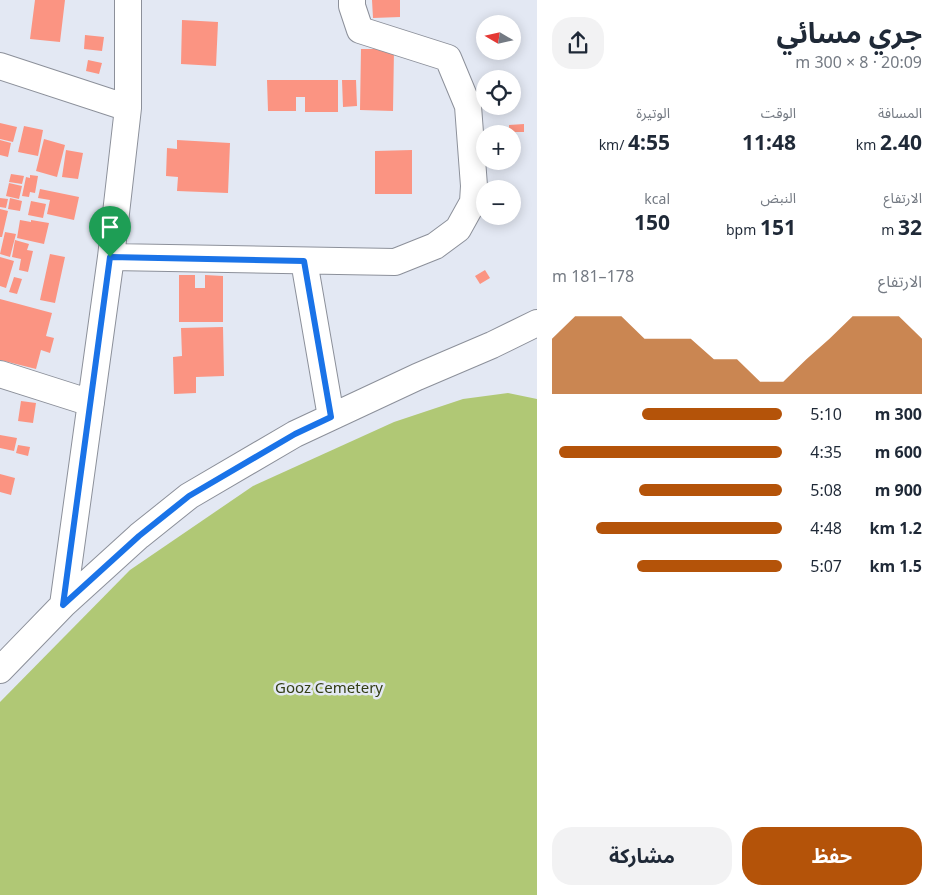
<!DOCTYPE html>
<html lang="ar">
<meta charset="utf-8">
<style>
body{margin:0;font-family:"Noto Sans","Noto Sans Arabic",sans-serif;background:#f2f2f3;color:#1f2937;direction:rtl;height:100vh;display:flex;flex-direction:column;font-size:19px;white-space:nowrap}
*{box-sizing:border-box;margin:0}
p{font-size:16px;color:#747a83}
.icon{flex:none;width:28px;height:28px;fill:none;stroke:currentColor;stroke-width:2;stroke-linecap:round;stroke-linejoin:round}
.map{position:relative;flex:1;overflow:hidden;direction:ltr}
.side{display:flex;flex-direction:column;background:#fff;width:400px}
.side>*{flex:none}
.needle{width:32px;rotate:279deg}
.fabs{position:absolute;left:476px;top:15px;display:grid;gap:10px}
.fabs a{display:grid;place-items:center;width:45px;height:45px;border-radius:50%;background:#fff;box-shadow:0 2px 12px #0003;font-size:25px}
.pin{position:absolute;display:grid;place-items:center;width:42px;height:42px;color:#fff;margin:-51px -21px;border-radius:50% 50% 50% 0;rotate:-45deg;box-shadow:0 0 5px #0007}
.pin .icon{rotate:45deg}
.round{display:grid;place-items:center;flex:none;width:52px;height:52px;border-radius:20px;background:#f2f2f3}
.headline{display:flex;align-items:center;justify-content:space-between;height:85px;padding:0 15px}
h1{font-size:28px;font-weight:700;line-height:38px}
.stats{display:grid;grid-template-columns:repeat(3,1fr);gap:8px;height:85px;padding:5px 15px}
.stats div{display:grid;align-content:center}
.stats b{font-size:21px;font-weight:700}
.stats small{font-size:14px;font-weight:400}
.stats p{font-size:14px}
.chart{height:140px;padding:10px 15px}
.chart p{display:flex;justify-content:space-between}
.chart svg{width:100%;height:90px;margin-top:5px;fill:#b45309;opacity:.7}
.primary-button{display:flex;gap:10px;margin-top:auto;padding:10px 15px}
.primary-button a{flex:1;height:58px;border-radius:20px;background:#b45309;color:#fff;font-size:20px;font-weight:700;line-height:58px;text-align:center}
.primary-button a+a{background:#f2f2f3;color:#1f2937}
ul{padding:0 15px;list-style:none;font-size:16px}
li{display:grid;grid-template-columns:80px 60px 1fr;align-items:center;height:38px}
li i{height:12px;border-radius:6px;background:#b45309}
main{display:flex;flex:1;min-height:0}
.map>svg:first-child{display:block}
</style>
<main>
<section class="side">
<div class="headline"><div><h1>جري مسائي</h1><p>20:09 · 8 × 300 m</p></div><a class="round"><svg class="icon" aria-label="share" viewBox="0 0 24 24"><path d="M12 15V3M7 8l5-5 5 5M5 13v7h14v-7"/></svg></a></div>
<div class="stats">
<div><p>المسافة</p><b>2.40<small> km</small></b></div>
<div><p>الوقت</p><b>11:48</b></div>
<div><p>الوتيرة</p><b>4:55<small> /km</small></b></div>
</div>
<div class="stats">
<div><p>الارتفاع</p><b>32<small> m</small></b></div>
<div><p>النبض</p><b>151<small> bpm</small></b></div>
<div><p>kcal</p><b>150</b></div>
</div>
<div class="chart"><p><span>الارتفاع</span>178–181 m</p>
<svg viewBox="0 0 160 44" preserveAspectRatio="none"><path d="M0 44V17L10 6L20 6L30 6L40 17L50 17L60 17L70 27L80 27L90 38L100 38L110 27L120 17L130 6L140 6L150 6L160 17V44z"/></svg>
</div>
<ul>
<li><b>300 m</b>5:10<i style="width:61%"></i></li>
<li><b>600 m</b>4:35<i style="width:97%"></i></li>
<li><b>900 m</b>5:08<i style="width:62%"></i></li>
<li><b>1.2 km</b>4:48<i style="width:81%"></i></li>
<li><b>1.5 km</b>5:07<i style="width:63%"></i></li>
</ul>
<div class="primary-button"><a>حفظ</a><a>مشاركة</a></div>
</section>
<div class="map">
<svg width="537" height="895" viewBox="0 0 537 895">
<rect width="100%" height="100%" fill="#e3e8f3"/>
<path fill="#b0c875" d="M 508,393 L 537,399 L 537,895 L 0,895 L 0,702 L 130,570 L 253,486 L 394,422 L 463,399 Z"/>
<path fill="#fb9482" d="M 35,0 L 65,0 L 60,42 L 30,39 Z
M 372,0 L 400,0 L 400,17 L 373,18 Z
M 182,20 L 218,22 L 216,66 L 181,64 Z
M 85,35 L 104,37 L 102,51 L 84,49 Z
M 361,49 L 394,49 L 393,111 L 360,110 Z
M 88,60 L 102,63 L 99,74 L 86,71 Z
M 267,80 L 338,80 L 338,112 L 305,112 L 305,97 L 296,97 L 296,111 L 268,111 Z
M 342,80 L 356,80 L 357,106 L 343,107 Z
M 0,123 L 17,127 L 13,142 L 0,139 Z
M 524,124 L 524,132 L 509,132 L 509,125 Z
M 24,126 L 43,130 L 38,156 L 18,152 Z
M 44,139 L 65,145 L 57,177 L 36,171 Z
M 0,140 L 11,143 L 8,157 L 0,155 Z
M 177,140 L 230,143 L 228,193 L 177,191 L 178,177 L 166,176 L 167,148 L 177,149 Z
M 66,150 L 83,153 L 78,179 L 62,177 Z
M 412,150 L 412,194 L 375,194 L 375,151 Z
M 11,174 L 24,176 L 22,184 L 9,182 Z
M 30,175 L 38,176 L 35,193 L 30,192 L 29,197 L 22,196 L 26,177 L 30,178 Z
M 9,183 L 22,186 L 19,199 L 6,196 Z
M 40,189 L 79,197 L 74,220 L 47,214 L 50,200 L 38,198 Z
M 0,198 L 8,199 L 6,208 L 0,207 Z
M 10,198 L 22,201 L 20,211 L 8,209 Z
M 31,201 L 46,204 L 43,218 L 28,215 Z
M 0,209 L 8,211 L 2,237 L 0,237 Z
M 20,220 L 31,222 L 31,220 L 49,223 L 44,244 L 17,238 Z
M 5,232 L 16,234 L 10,257 L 0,254 Z
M 15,240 L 29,244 L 27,250 L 33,251 L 28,272 L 19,270 L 21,259 L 12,257 Z
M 50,254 L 65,257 L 55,303 L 40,300 Z
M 0,257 L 14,261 L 6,288 L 0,286 Z
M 485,270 L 490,278 L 480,284 L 475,276 Z
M 179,275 L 195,275 L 195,288 L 205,288 L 205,275 L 223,276 L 223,322 L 179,322 Z
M 14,277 L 22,279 L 17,294 L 9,292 Z
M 0,299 L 52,313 L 46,336 L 54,338 L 50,353 L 41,350 L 36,369 L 0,360 Z
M 223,327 L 224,376 L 196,377 L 196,393 L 174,394 L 173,357 L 182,356 L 181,328 Z
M 21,401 L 36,403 L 33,423 L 18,421 Z
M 0,435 L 17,438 L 14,451 L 0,448 Z
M 18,445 L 30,447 L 28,456 L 16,453 Z
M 0,474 L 15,478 L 11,495 L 0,492 Z"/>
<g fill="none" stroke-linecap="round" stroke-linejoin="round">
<defs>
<path id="minor" d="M 0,66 L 128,108
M 111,257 L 395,262 L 435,246 L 458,229 L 473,202 L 474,186 L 468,106 L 448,58 L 360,30 L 352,6 L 352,0
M 304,261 L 331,417
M 0,374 L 91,403
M 63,605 L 111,257 L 128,108 L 128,0
M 0,670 L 63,605 L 139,536 L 189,496 L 295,434 L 417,377 L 492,345 L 537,323"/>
</defs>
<use href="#minor" stroke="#8c909a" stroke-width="28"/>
<use href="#minor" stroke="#fff" stroke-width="26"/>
</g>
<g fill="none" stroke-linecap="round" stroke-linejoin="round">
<defs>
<path id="route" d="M 110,257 L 304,261 L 331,417 L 295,434 L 189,496 L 139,536 L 63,605 Z"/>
</defs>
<use href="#route" stroke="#fff" stroke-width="10"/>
<use href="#route" stroke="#1a73e8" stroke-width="6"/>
</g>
<g text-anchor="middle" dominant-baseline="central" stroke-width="5" stroke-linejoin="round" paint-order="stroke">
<g font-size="15" fill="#333e15" stroke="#e3e8f3">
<text x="329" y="687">Gooz Cemetery</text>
</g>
</g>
</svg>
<div class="fabs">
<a><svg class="needle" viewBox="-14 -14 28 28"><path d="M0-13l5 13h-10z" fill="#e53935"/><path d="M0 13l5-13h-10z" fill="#747a83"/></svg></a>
<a><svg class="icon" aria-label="locate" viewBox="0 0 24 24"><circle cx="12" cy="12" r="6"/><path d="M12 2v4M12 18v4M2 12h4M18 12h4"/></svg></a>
<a>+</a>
<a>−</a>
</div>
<div class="pin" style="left:110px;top:257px;background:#1e9e55"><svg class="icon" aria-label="arrive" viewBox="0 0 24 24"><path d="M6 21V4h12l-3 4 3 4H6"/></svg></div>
</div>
</main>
